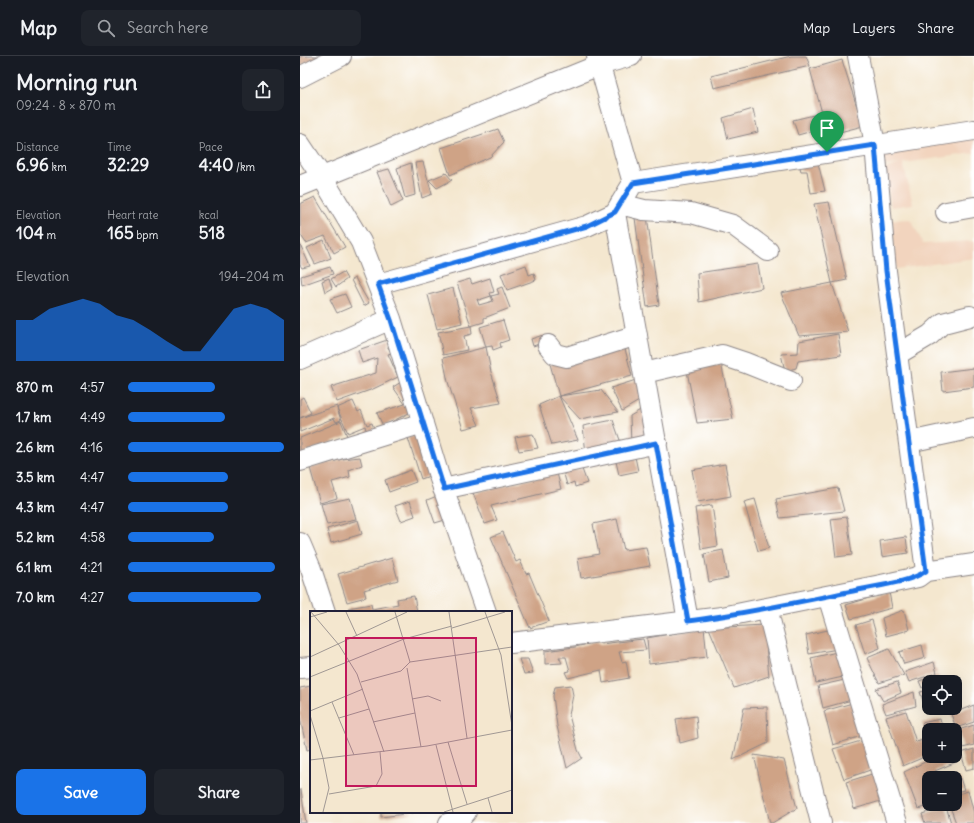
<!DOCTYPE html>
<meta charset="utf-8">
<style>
body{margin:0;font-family:Delius,sans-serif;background:#20242c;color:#f1f3f6;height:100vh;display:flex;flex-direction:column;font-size:15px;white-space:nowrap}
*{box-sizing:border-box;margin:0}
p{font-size:13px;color:#9ea1a6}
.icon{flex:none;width:22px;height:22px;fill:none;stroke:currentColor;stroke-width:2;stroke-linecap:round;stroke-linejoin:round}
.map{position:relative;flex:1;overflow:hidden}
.details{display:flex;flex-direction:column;background:#171b24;width:300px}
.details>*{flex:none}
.buttons{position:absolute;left:622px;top:619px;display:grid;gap:8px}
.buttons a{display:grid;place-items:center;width:40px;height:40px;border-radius:8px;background:#171b24;box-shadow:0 4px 16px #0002;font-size:20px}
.pin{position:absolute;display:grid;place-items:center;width:34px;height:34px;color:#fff;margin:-41px -17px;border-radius:50% 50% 50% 0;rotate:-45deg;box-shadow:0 0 4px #0007}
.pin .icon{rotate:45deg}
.round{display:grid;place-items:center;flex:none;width:42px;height:42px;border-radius:8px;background:#20242c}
.headline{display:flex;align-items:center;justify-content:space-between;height:68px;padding:0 16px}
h1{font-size:22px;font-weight:700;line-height:30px}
.stats{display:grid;grid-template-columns:repeat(3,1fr);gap:6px;height:68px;padding:4px 16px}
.stats div{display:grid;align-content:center}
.stats b{font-size:17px;font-weight:700}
.stats small{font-size:11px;font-weight:400}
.stats p{font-size:11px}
.chart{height:112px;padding:8px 16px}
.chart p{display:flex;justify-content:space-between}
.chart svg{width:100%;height:72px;margin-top:4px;fill:#1a73e8;opacity:.7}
.button{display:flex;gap:8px;margin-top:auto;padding:8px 16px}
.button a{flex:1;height:46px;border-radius:8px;background:#1a73e8;color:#fff;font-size:16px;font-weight:700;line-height:46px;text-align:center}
.button a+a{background:#20242c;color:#f1f3f6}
ul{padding:0 16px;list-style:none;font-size:13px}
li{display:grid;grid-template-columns:64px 48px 1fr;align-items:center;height:30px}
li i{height:10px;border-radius:5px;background:#1a73e8}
header{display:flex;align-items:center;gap:24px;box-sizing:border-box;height:56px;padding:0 20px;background:#171b24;border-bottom:1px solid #363941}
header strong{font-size:19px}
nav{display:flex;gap:22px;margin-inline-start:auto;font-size:14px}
.search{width:280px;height:36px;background:#20242c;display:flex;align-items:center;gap:10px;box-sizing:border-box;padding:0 14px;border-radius:8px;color:#9ea1a6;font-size:15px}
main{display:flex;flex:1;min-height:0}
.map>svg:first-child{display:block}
</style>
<header>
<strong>Map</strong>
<div class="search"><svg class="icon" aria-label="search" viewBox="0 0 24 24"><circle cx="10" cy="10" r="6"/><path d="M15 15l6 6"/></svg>Search here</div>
<nav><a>Map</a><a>Layers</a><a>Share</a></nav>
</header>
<main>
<section class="details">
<div class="headline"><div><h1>Morning run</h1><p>09:24 · 8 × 870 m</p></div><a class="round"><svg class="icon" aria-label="share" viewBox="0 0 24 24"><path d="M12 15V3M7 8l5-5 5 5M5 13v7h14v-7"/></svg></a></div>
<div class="stats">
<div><p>Distance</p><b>6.96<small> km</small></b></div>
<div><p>Time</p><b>32:29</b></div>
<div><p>Pace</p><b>4:40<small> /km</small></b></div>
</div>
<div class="stats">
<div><p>Elevation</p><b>104<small> m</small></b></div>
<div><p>Heart rate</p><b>165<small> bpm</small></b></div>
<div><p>kcal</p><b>518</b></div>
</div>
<div class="chart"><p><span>Elevation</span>194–204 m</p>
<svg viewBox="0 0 160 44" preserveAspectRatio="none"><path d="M0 44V19L10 19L20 12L30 9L40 6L50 9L60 16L70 19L80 25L90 32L100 38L110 38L120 25L130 12L140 9L150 12L160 19V44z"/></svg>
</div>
<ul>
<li><b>870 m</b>4:57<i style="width:56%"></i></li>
<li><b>1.7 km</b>4:49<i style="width:62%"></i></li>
<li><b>2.6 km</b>4:16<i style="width:100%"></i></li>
<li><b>3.5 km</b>4:47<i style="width:64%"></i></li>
<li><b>4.3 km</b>4:47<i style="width:64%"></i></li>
<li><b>5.2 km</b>4:58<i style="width:55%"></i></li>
<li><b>6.1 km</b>4:21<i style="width:94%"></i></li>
<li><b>7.0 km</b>4:27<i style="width:85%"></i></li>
</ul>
<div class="button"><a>Save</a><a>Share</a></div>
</section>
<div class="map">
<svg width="674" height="767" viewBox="0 0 674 767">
<rect width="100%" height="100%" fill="#fff"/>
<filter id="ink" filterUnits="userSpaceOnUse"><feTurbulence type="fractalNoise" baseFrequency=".025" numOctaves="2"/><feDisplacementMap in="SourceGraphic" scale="8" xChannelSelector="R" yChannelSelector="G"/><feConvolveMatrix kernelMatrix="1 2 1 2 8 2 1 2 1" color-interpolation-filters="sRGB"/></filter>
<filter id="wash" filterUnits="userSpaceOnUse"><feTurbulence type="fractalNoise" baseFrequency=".012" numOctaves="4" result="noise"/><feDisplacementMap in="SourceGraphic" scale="16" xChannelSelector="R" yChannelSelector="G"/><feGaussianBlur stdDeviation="0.9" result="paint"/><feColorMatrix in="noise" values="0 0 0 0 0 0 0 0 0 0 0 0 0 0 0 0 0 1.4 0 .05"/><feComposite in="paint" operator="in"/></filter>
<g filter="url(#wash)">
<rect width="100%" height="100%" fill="#f4e7cf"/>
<path fill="#f2d4be" d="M 674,77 L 674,97 L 603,107 L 613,148 L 591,151 L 584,113 L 600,108 L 585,110 L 581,92 Z
M 611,163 L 623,188 L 674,185 L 674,202 L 596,213 L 592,164 Z"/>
<g id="blocks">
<path fill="#cfa386" d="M 0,0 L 23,0 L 0,10 Z
M 491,0 L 506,0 L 510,10 L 414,32 L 411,20 Z
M 542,4 L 563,70 L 528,79 L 510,13 Z
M 453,53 L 458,76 L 428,83 L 423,62 Z
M 518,58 L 523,72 L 498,79 L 493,64 Z
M 198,73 L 204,86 L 190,101 L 150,119 L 141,92 Z
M 517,103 L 525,135 L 511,137 L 507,115 L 501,115 L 498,105 Z
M 123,106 L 132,138 L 122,142 L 115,107 Z
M 111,107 L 115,139 L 105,142 L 97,112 Z
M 89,113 L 103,145 L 91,151 L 77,116 Z
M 146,117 L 152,124 L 137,132 L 129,124 Z
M 15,141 L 45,191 L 34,197 L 25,180 L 6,187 L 0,178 L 0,148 Z
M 529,146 L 547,224 L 532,227 L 514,148 Z
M 347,160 L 359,249 L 347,251 L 335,162 Z
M 24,184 L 31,202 L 15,208 L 7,192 Z
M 0,188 L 10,210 L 2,212 L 0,209 Z
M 458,208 L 462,232 L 399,246 L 397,217 Z
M 226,209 L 229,219 L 234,217 L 236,224 L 207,234 L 201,218 Z
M 30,211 L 33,218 L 2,229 L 1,220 Z
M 43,216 L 47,223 L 36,231 L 31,223 Z
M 29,222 L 32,232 L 25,236 L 22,225 Z
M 55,222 L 69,247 L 64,250 L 51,224 Z
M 190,222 L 194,236 L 190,237 L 191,240 L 179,244 L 177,243 L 179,249 L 193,245 L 191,240 L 199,238 L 197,233 L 202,231 L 210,252 L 184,262 L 184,266 L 171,270 L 157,227 L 170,223 L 172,228 Z
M 532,227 L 548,276 L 499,280 L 481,237 Z
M 153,232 L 162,267 L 137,273 L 128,239 Z
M 45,238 L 51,251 L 37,257 L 30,243 Z
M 203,264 L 209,284 L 200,287 L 201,291 L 193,294 L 192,290 L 186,291 L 180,271 Z
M 171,270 L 172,278 L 164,280 L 167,294 L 143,299 L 138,276 Z
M 538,278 L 541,299 L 498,305 L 496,312 L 485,315 L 481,298 L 498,297 L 499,285 Z
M 243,279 L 248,285 L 233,290 L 231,283 Z
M 90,283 L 88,292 L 95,296 L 88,298 L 98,321 L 73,333 L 37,346 L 31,331 L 76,317 L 77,302 L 62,307 L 58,294 Z
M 324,289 L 332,320 L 259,340 L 250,308 Z
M 186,291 L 191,316 L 201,347 L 171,352 L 179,369 L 163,373 L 148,326 L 143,302 Z
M 421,307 L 433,363 L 397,367 L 387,315 Z
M 674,312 L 674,331 L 643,335 L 641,316 Z
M 106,323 L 113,355 L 83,370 L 77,357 L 105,348 L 93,331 Z
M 339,323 L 344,342 L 322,355 L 311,332 Z
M 301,334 L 318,356 L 280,363 L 259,340 Z
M 259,340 L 278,384 L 252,389 L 239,349 Z
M 3,341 L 11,357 L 0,362 L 0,343 Z
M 53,345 L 58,356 L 61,354 L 67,369 L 72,367 L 75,375 L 67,378 L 65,370 L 48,377 L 37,352 L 41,364 L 36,366 L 34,362 L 0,376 L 0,362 L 37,350 L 37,352 Z
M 349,349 L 357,387 L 331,389 L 330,360 Z
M 313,364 L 322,390 L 286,398 L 283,370 Z
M 41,365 L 47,380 L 0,399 L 0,382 Z
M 125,376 L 138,417 L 121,423 L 108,382 Z
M 233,378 L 238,392 L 219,395 L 215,381 Z
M 334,396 L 338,415 L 319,419 L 315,401 Z
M 60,401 L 62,409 L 49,414 L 50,421 L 32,426 L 37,442 L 20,447 L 10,412 L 42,403 Z
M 425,408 L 431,440 L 398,446 L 392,414 Z
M 282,413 L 287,427 L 275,431 L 274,426 L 267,429 L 263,415 Z
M 111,414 L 116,426 L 89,436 L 85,424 Z
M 257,417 L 261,433 L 191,450 L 197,464 L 185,468 L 173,437 Z
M 538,432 L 544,455 L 480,462 L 476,443 Z
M 137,440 L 145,464 L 135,467 L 127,444 Z
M 50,442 L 56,463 L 27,469 L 21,448 Z
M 455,443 L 469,492 L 458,495 L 444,446 Z
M 110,445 L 115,460 L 101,465 L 95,450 Z
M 412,449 L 418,490 L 401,493 L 395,452 Z
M 547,461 L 552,499 L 536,501 L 531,463 Z
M 317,463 L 324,494 L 346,491 L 350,510 L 281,522 L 278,502 L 299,498 L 293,468 Z
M 58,464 L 62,478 L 31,487 L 27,473 Z
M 203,476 L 216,506 L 220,504 L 226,518 L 229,517 L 249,565 L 230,572 L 191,481 Z
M 606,481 L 608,497 L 582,501 L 580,485 Z
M 423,494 L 428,522 L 409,526 L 404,498 Z
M 92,502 L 98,524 L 64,534 L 66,541 L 47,546 L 38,518 Z
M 589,536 L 592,552 L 551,563 L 546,549 Z
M 114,540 L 117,556 L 49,556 L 48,552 L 71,548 L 72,553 L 98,548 L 97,543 Z
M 604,554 L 609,574 L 586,580 L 582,562 Z
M 572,564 L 580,592 L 565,598 L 556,569 Z
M 464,569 L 469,620 L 434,632 L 409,572 Z
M 404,572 L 407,601 L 349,608 L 347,582 Z
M 532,573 L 538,593 L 509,598 L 506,579 Z
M 343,583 L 346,594 L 319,596 L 322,606 L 326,605 L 329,622 L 303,627 L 301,614 L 268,622 L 265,616 L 270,615 L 266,601 L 259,601 L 262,607 L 245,608 L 245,595 L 275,591 L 297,586 L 301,588 Z
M 622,589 L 625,602 L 604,608 L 599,596 Z
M 589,593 L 604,619 L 579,627 L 567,602 Z
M 541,595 L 552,619 L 516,627 L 511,602 Z
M 219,603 L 228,603 L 233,617 L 224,618 Z
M 634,606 L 637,617 L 609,626 L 605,616 Z
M 637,619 L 641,624 L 637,626 L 629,626 L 629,629 L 622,632 L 619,625 Z
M 549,623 L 555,643 L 523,652 L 518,630 Z
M 597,626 L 601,637 L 583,645 L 576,633 Z
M 271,629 L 273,639 L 269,659 L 278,694 L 282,702 L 267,712 L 257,670 L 253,640 L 255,631 Z
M 11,630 L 11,693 L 7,694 L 0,662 L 0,632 Z
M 629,634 L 629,649 L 625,651 L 620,636 Z
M 614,636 L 616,650 L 586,658 L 582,648 Z
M 655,645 L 658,652 L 639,658 L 636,652 L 655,652 Z
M 556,646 L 565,679 L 533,689 L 524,655 Z
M 674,649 L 674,666 L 656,672 L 651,658 Z
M 467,651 L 468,687 L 433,704 L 444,652 Z
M 606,655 L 616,686 L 623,684 L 629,699 L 603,710 L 586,661 Z
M 396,660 L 398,682 L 380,687 L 376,663 Z
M 640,663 L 644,674 L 629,674 L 629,679 L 627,679 L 622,667 Z
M 674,669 L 674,689 L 663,692 L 658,674 Z
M 568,683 L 576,712 L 544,723 L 533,693 Z
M 674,693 L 674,712 L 666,714 L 661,697 Z
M 454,699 L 484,704 L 497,752 L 472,767 L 470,767 Z
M 641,700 L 654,700 L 656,706 L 635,715 L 637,722 L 629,722 L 629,748 L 634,748 L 618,753 L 604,716 L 631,703 Z
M 575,717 L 584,744 L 554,753 L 546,726 Z
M 660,722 L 664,734 L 655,736 L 655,723 Z
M 0,734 L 1,734 L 6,767 L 0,767 Z
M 668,735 L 674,757 L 674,767 L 656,767 L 649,748 L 655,748 L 655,739 Z
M 646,750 L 651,767 L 625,767 L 622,758 Z
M 81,756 L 112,756 L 112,757 L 81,761 Z"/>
</g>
</g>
<g filter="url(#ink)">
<use href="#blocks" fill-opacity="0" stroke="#8b8485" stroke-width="1"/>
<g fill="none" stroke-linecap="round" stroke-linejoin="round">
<defs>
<path id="minor" d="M 297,0 L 333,127
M 558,0 L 575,89 L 586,215 L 626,515
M 0,21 L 41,0
M 0,88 L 22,121 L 61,186 L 91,263 L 138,417 L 186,556
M 0,130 L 299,9 L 331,0
M 320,148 L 344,154 L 391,157 L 433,169 L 468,195
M 646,156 L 674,151
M 315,157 L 388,565
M 78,228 L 287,170 L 315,157 L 333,127 L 674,74
M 248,289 L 255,298 L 267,301 L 337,279
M 598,298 L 630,279 L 643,267 L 670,260
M 0,303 L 91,263
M 344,317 L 422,299 L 446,307 L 491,325
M 609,386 L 674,372
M 0,405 L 123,367
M 143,433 L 357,387
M 0,487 L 11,513 L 25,556
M 528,540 L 597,767
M 467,552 L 521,767
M 211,587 L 422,561 L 581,529 L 618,521 L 626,515 L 674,508
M 0,612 L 11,611
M 149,767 L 158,765 L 166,756"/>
</defs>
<use href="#minor" stroke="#8b8485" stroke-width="22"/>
<use href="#minor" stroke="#fff" stroke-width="20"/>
</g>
</g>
<g fill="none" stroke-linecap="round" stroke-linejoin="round" filter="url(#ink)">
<defs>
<path id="route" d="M 575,89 L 586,215 L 626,515 C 609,527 574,530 553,535 C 499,546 444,558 388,565 L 356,387 L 144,433 L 91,264 L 78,228 L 287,170 L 315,156 L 333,127 Z"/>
</defs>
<use href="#route" stroke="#fff" stroke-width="8"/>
<use href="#route" stroke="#1a73e8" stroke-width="5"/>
</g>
<g transform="translate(10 555)">
<rect width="202" height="202" fill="#f4e7cf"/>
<path fill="none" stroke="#a09894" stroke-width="1" d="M 1,1 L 29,34 L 47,63 L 74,141M 36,1 L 47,25M 85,1 L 100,51M 139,1 L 157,127M 175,1 L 191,44 L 202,115M 0,6 L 17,1M 142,17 L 195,1M 0,46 L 97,1M 97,57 L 111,136M 0,66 L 94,28 L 142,15M 51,71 L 91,60 L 100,51 L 202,36M 102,88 L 118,85 L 131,90M 22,91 L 44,144M 0,100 L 53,78M 0,104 L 13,147 L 19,177 L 13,201M 29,107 L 59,98M 63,111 L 105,102M 138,131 L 157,193M 126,134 L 143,201M 0,149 L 117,135 L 202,119M 19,183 L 66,175 L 72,163 L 70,141M 178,187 L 182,201M 134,201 L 202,179"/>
<path fill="#c2185b" fill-opacity="0.15" stroke="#c2185b" stroke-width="2" d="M 36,27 L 166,27 L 166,175 L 36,175 Z"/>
<rect width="202" height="202" fill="none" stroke="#22223b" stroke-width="2"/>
</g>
</svg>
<div class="buttons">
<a><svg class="icon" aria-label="locate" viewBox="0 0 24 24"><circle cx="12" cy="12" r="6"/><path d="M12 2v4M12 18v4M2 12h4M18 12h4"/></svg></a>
<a>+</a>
<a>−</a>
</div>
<div class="pin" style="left:527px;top:96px;background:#1e9e55"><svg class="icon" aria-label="arrive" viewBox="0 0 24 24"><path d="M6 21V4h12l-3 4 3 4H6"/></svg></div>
</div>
</main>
